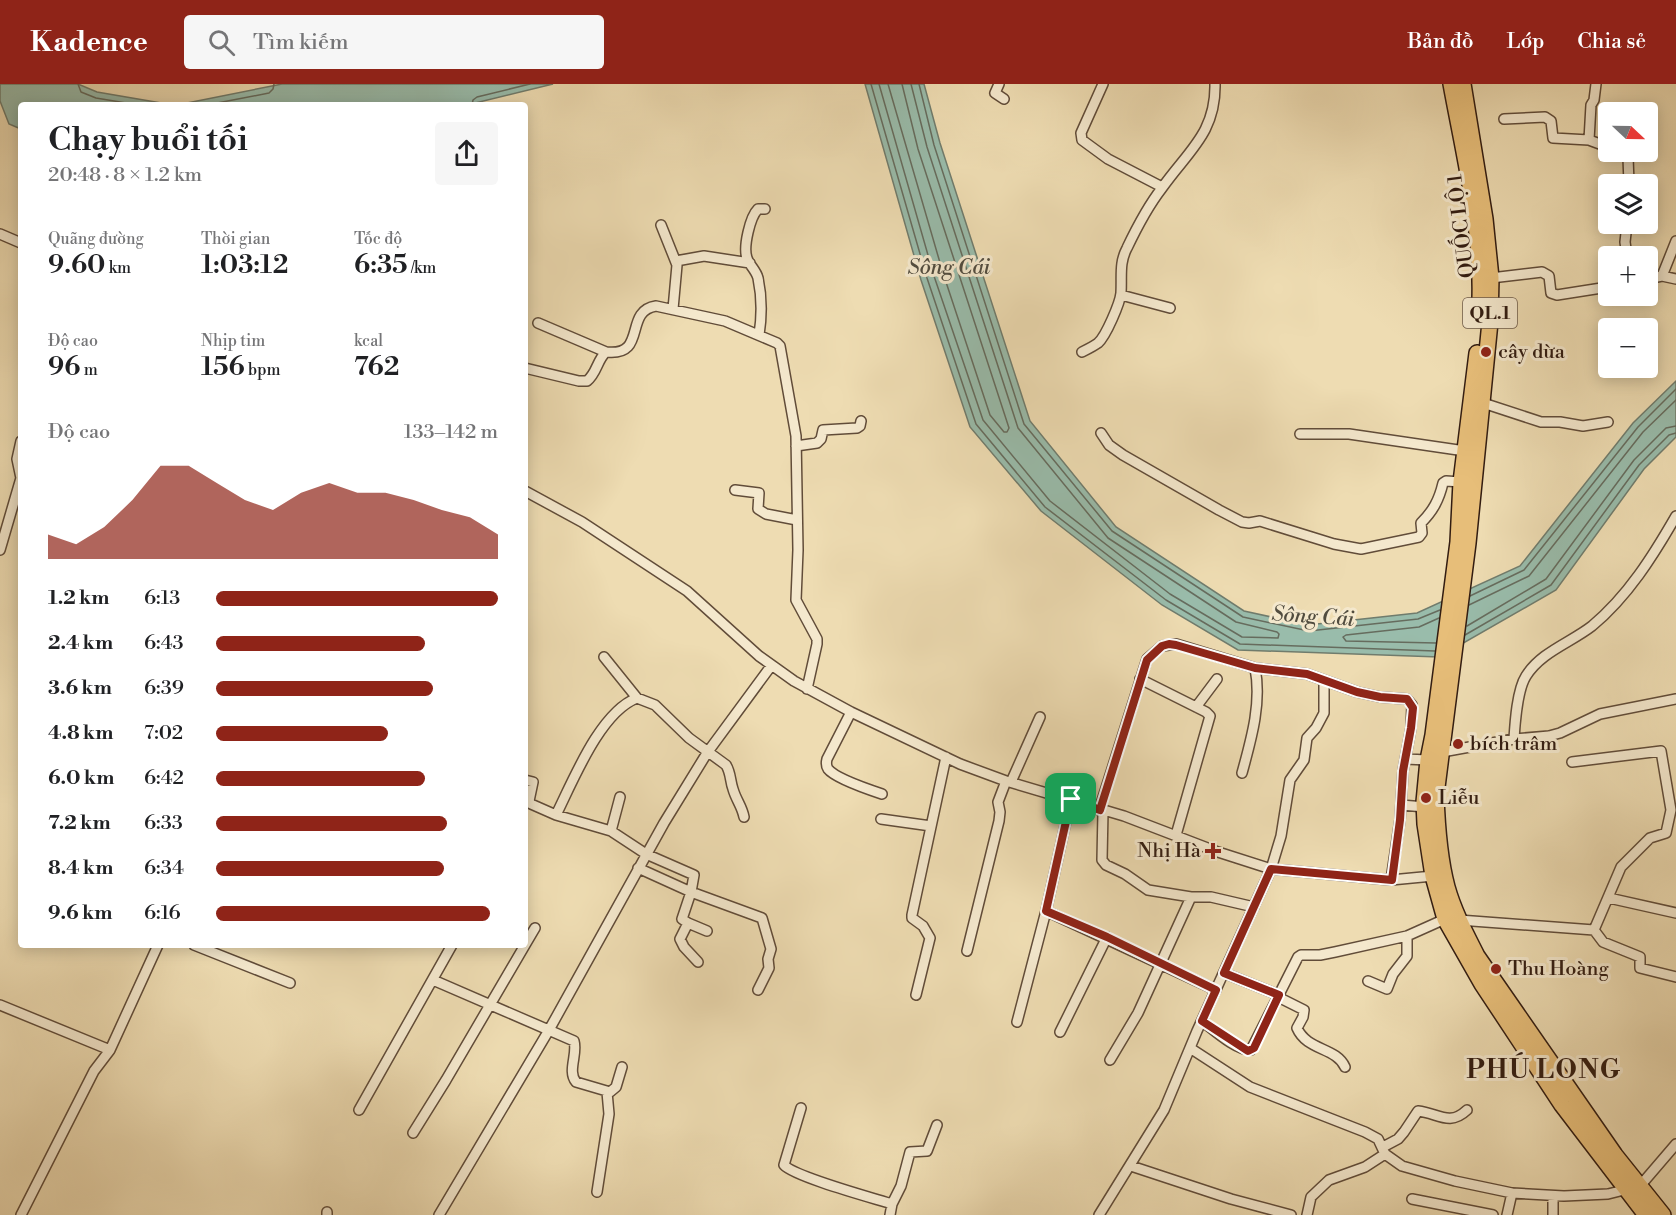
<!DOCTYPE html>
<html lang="vi">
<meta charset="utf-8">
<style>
body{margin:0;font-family:"Libre Bodoni",serif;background:#f6f6f6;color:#202124;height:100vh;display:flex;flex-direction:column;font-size:22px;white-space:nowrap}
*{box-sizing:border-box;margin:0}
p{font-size:20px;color:#757577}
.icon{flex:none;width:33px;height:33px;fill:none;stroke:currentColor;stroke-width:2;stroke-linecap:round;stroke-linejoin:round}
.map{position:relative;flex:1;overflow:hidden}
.sheet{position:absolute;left:18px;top:18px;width:510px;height:846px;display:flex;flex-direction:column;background:#fff;border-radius:6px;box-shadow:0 3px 15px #0003}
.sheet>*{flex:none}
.needle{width:39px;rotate:112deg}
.buttons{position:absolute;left:1598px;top:18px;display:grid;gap:12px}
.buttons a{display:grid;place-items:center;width:60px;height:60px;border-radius:6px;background:#fff;box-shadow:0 3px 15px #0003;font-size:30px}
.pin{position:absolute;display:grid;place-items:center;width:51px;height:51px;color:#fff;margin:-26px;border-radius:12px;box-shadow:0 3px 9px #0006}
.round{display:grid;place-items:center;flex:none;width:63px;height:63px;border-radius:6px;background:#f6f6f6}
.overview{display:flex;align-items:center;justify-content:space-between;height:102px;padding:0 30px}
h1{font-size:33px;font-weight:600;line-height:45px}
.figures{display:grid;grid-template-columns:repeat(3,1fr);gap:9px;height:102px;padding:6px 30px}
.figures div{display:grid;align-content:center}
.figures b{font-size:26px;font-weight:600}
.figures small{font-size:16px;font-weight:400}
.figures p{font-size:16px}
.chart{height:168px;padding:12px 30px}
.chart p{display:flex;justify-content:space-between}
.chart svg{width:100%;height:108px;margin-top:6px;fill:#8f2418;opacity:.7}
ul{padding:0 30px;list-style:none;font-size:20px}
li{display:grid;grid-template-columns:96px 72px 1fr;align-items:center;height:45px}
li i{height:15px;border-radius:8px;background:#8f2418}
header{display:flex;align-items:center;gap:36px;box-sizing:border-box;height:84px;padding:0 30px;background:#8f2418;color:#fff}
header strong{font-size:28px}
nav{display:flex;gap:33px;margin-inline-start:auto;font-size:21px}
.search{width:420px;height:54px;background:#f6f6f6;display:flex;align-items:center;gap:15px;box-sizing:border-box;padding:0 21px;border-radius:6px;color:#757577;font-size:22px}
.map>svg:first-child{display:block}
</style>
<header>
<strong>Kadence</strong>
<div class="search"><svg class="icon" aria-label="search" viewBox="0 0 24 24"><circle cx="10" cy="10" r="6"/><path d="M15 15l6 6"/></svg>Tìm kiếm</div>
<nav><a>Bản đồ</a><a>Lớp</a><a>Chia sẻ</a></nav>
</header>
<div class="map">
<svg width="1676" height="1131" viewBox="0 0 1676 1131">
<rect width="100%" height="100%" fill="#eedcb2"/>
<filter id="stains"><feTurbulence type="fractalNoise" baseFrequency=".00333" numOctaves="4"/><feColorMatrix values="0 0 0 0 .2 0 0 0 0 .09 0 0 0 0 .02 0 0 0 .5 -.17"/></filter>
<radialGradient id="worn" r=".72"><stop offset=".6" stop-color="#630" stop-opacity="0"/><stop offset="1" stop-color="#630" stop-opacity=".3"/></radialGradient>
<path fill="#99bcab" stroke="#707c6d" stroke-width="1.5" d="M 0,0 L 78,0 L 97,8 L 173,21 L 21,21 L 21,45 L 9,40 L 0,17 Z
M 282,0 L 553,0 L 467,21 L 177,21 Z
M 865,0 L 924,0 L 940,59 L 1030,337 L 1116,443 L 1244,527 L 1308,541 L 1417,529 L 1520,482 L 1633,339 L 1676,297 L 1676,353 L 1644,385 L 1556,506 L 1439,573 L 1238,566 L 1162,521 L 1041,427 L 970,343 L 921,196 Z"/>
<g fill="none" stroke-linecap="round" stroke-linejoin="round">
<path stroke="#666c5e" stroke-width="1.5" d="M 78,0 L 81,8 L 96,14 L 138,21
M 871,0 L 927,194 L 976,340 L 1045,423 L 1166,516 L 1240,560 L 1435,567
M 879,0 L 934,192 L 983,336 L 1050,417 L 1170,510 L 1242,553 L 1278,554 L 1279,550 L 1277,548 L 1236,538 L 1108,454 L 1018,344 L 927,63 L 911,0
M 888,0 L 943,189 L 990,331 L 1004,348 L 1007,348 L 1009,344 L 918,65 L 902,0
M 919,0 L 934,61 L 1024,340 L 1112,447 L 1243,533 L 1309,547 L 1418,535 L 1440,526
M 207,21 L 269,9 L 273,5 L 274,0
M 472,21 L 473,16 L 477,13 L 530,0
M 1470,512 L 1524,486 L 1638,343 L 1676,305
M 1469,521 L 1529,492 L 1643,348 L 1676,316
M 1467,542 L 1546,495 L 1634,376 L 1666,344 L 1676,342
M 1465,551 L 1551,501 L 1639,381 L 1669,351 L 1676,349
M 1436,559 L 1346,557 L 1343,553 L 1346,551 L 1419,543 L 1439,534"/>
<defs>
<path id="minor" d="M 999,0 L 995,9 L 1004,15
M 1103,0 L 1081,49 L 1082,56 L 1108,75 L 1162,103
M 1504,35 L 1545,33 L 1551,37 L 1553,54 L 1589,56 L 1608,63
M 1589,56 L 1591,21 L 1594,16 L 1596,0
M 1619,68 L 1628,73 L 1629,100
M 661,141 L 677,181 L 673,225
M 0,150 L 21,159
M 1627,172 L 1625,158 L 1627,140
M 676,177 L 704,172 L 750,179
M 1662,192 L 1676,157
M 1491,194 L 1542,188 L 1549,192 L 1551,209 L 1557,211 L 1608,203
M 1647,195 L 1662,192 L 1676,195
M 1121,211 L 1170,224
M 538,239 L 606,268
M 759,251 C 762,232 762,213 758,194 C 756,186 749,181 747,174 C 743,163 750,133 758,125 L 765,125
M 1082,268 C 1088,265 1094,262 1098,259 C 1106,252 1120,219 1121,209 C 1122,192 1119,179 1127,164 C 1137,143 1148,122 1162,104 C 1188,67 1216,49 1215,0
M 525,284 L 579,297 L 587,297 C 597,289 597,276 606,268 C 648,273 623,227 656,222 L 725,237 L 777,259 L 780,262 L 796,352 L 798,466 L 796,516 L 817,555 L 817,560 L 807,605
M 1483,319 L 1541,338 L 1560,338 L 1583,342 L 1608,338
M 1101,349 L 1109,361 L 1123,371 L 1219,426 L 1242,438 L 1249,439 L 1260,437 L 1334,460 L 1361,465 L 1419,453 L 1422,449 L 1421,439 C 1433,427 1439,416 1443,399 L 1446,397 L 1461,398
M 1300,350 L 1349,350 L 1465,367
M 796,362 L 817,359 L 821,355 L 823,346 L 857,344 L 860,342 L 861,337
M 735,406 L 759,409 L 758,425 L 766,430 L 797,436
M 525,407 L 582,438 L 687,507 L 759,572 L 794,597 L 851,628 L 960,680 L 1006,697 L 1124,732 L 1218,768 L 1271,785 L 1391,796 L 1433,792
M 0,466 L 21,394 L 17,375 L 21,357
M 604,573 L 637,614
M 1140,595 L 1206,628 L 1210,632 L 1176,751
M 1196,623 L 1217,595
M 851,628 L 827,675 C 826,679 826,682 828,685 C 835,694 870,706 882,710
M 1514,655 C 1515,639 1517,606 1526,592 C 1541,568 1570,559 1592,542 C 1628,512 1653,472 1676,432
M 1442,668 L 1514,655 L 1549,652 L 1560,649 L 1600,630 L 1676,615
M 1405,675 L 1428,676
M 1242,689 C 1251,656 1262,619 1255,584
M 525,696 L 533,698 L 529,717 L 531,720 L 556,731 L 611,747
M 1011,698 L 1040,633
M 620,713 L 611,747 L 646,770 L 694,791 L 691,808 L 762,834 L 771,865 L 768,875 L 769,884 L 758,906
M 1401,721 L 1425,723
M 1099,726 L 1147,575 L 1162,562 L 1176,560 L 1255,584 L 1307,590 L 1357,608 L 1380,613 L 1407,615 L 1412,621 L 1411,644 L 1403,687 L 1400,736 L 1391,796
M 1103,727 L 1102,776 L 1106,781 L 1125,790 L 1148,806 L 1191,813 L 1211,813 L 1254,823
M 556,731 C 573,697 600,628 637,614 L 655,621 L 689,654 L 726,681 C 731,689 730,697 733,705 C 736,716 742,722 744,733
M 881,735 L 931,742
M 638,784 L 691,808 L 682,835 L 688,839 L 707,847
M 1609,814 L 1676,829
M 1046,827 L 1216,906
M 1459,836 L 1594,846 L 1621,783 L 1650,754 L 1666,749 L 1671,726 L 1661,667 L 1572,678
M 688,839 L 680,855 L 684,863 L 698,878
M 1594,846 L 1603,858 L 1640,873 L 1640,884 L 1676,893
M 194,861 L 290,899
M 525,861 L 535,844
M 967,867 L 999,737 L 1000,728 L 998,718 L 1006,697
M 1224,889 L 1279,911
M 433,896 L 574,957 C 578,970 567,987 576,998 L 610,1008 L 616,1003 L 622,983
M 1368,897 L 1387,905 L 1393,890 L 1407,872 L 1407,852
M 916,911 L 930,854 L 923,842 L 912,834 L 912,831 L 946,673
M 1278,913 L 1304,926 L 1303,933 L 1297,944 C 1307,967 1336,963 1345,983
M 0,921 L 110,966
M 1202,937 C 1214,946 1237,967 1251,966 L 1298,873 L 1301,871 L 1320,871 L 1335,868 L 1407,852 L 1445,835
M 1017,938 L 1046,827 L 1071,715
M 1060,948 L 1107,853
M 1190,964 L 1250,1003 L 1365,1048 L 1378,1055 L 1385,1070 L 1402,1082 L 1455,1097 L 1512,1109 L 1564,1112 L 1608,1110 L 1640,1102 L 1676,1060
M 1110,976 L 1138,929 L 1191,813
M 801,1024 L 784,1081 C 795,1093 873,1114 892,1120 L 890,1131
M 359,1026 L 452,861
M 413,1049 L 446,996 L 525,861
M 1383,1063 L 1398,1055 L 1404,1048 L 1418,1027 C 1438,1029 1449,1043 1467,1026
M 1131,1082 L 1231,1115 L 1291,1131
M 597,1108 L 609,1030 L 607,1008
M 1553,1112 L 1553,1131
M 1412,1115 L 1493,1131
M 892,1120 L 901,1102 L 910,1068 L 927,1067 L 937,1041
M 21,1131 L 94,987 L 110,966 L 158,861
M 327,1131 L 327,1128
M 439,1131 L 549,946 L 664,739 L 707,669 L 771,582
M 1099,1131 L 1164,1026 L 1197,947 L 1271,785 L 1281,752 L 1290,696 L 1304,676 L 1307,654 L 1316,644 L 1324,629 L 1324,596
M 1307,1131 L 1311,1113 L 1329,1096 L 1365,1083 L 1385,1070
M 1507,1131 L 1512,1109"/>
<path id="trunk" d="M 1451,0 C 1464,71 1482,143 1480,215
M 1463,0 L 1485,135 L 1491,194 L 1490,238 L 1468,459 L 1436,711 C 1437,742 1439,773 1447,803 C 1454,828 1466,850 1477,872 L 1615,1071 L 1663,1131
M 1477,269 L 1461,398 L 1458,458 L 1433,651 L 1428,676 L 1424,718 L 1425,740 L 1433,792 L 1445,835 L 1482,900 L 1562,1021 L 1646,1131"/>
</defs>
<use href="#minor" stroke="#614c39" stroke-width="12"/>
<use href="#trunk" stroke="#321c11" stroke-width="18"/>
<use href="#minor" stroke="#f4e8cd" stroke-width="9"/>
<use href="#trunk" stroke="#e7be79" stroke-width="15"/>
</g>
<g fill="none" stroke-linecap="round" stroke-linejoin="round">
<defs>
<path id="route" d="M 1169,560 L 1176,561 L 1255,584 L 1307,590 L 1357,608 L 1380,613 L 1407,615 L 1413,624 L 1411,644 L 1403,687 L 1400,736 L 1392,796 L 1271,785 L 1224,889 L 1279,911 L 1254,964 L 1248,967 L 1202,937 L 1216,906 L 1107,853 L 1046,827 L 1071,715 L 1100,726 L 1147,576 L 1162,562 Z"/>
</defs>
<use href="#route" stroke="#fff" stroke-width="12"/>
<use href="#route" stroke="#8f2418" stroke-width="8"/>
</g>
<g fill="#8f2418" stroke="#f4e8cd" stroke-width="2">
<circle cx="1486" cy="268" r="6"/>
<circle cx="1458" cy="660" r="6"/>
<circle cx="1426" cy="714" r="6"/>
<path d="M1210 758h6v6h6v6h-6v6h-6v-6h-6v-6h6z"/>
<circle cx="1496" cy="885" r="6"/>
</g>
<g text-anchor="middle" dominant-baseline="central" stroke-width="6" stroke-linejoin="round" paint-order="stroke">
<rect fill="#f4e8cd" stroke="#6c5949" stroke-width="1.5" x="1463" y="214" width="54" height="30" rx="4.5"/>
<g font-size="18" font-weight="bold" fill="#321c11">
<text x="1490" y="229">QL.1</text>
</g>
<g font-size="20" fill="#321c11" stroke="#f4e8cd">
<text transform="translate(1462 142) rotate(-97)">QUỐC LỘ 1</text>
</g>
<g font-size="20" fill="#321c11" stroke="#f4e8cd" text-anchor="start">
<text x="1498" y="268">cây dừa</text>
<text x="1470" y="660">bích trâm</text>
<text x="1438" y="714">Liễu</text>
<text x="1201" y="767" text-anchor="end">Nhị Hà</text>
<text x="1508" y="885">Thu Hoàng</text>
</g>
<g font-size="21" font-style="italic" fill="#514c3f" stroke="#f4e8cd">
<text x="949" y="184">Sông Cái</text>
<text transform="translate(1313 533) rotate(4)">Sông Cái</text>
</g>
<g font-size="26" font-weight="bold" letter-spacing="1.5" fill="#321c11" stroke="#f4e8cd">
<text x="1544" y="986">PHÚ LONG</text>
</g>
</g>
<rect width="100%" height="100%" filter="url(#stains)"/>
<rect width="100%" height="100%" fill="url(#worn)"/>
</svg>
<div class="buttons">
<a><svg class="needle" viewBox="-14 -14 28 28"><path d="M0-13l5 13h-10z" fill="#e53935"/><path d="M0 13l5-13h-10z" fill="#757577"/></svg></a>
<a><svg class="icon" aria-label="layers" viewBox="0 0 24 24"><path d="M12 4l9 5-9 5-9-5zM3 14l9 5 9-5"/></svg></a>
<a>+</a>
<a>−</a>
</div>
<div class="pin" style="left:1071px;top:715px;background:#1e9e55"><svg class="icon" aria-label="arrive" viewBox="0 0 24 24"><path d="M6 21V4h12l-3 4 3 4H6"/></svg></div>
<section class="sheet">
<div class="overview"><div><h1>Chạy buổi tối</h1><p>20:48 · 8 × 1.2 km</p></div><a class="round"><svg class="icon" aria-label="share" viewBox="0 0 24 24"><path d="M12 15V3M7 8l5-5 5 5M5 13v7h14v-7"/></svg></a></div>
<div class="figures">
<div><p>Quãng đường</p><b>9.60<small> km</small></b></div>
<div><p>Thời gian</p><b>1:03:12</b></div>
<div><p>Tốc độ</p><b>6:35<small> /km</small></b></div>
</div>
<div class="figures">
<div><p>Độ cao</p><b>96<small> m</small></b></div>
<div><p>Nhịp tim</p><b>156<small> bpm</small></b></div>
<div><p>kcal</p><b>762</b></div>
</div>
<div class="chart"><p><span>Độ cao</span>133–142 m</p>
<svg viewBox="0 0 160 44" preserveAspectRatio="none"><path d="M0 44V34L10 38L20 31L30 20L40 6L50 6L60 13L70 20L80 24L90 17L100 13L110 17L120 17L130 20L140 24L150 27L160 34V44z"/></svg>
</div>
<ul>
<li><b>1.2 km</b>6:13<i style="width:100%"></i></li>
<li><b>2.4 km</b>6:43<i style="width:74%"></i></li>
<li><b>3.6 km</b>6:39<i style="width:77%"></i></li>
<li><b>4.8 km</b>7:02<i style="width:61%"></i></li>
<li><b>6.0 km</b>6:42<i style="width:74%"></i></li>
<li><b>7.2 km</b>6:33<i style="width:82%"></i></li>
<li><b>8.4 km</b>6:34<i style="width:81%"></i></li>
<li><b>9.6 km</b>6:16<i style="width:97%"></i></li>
</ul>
</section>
</div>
